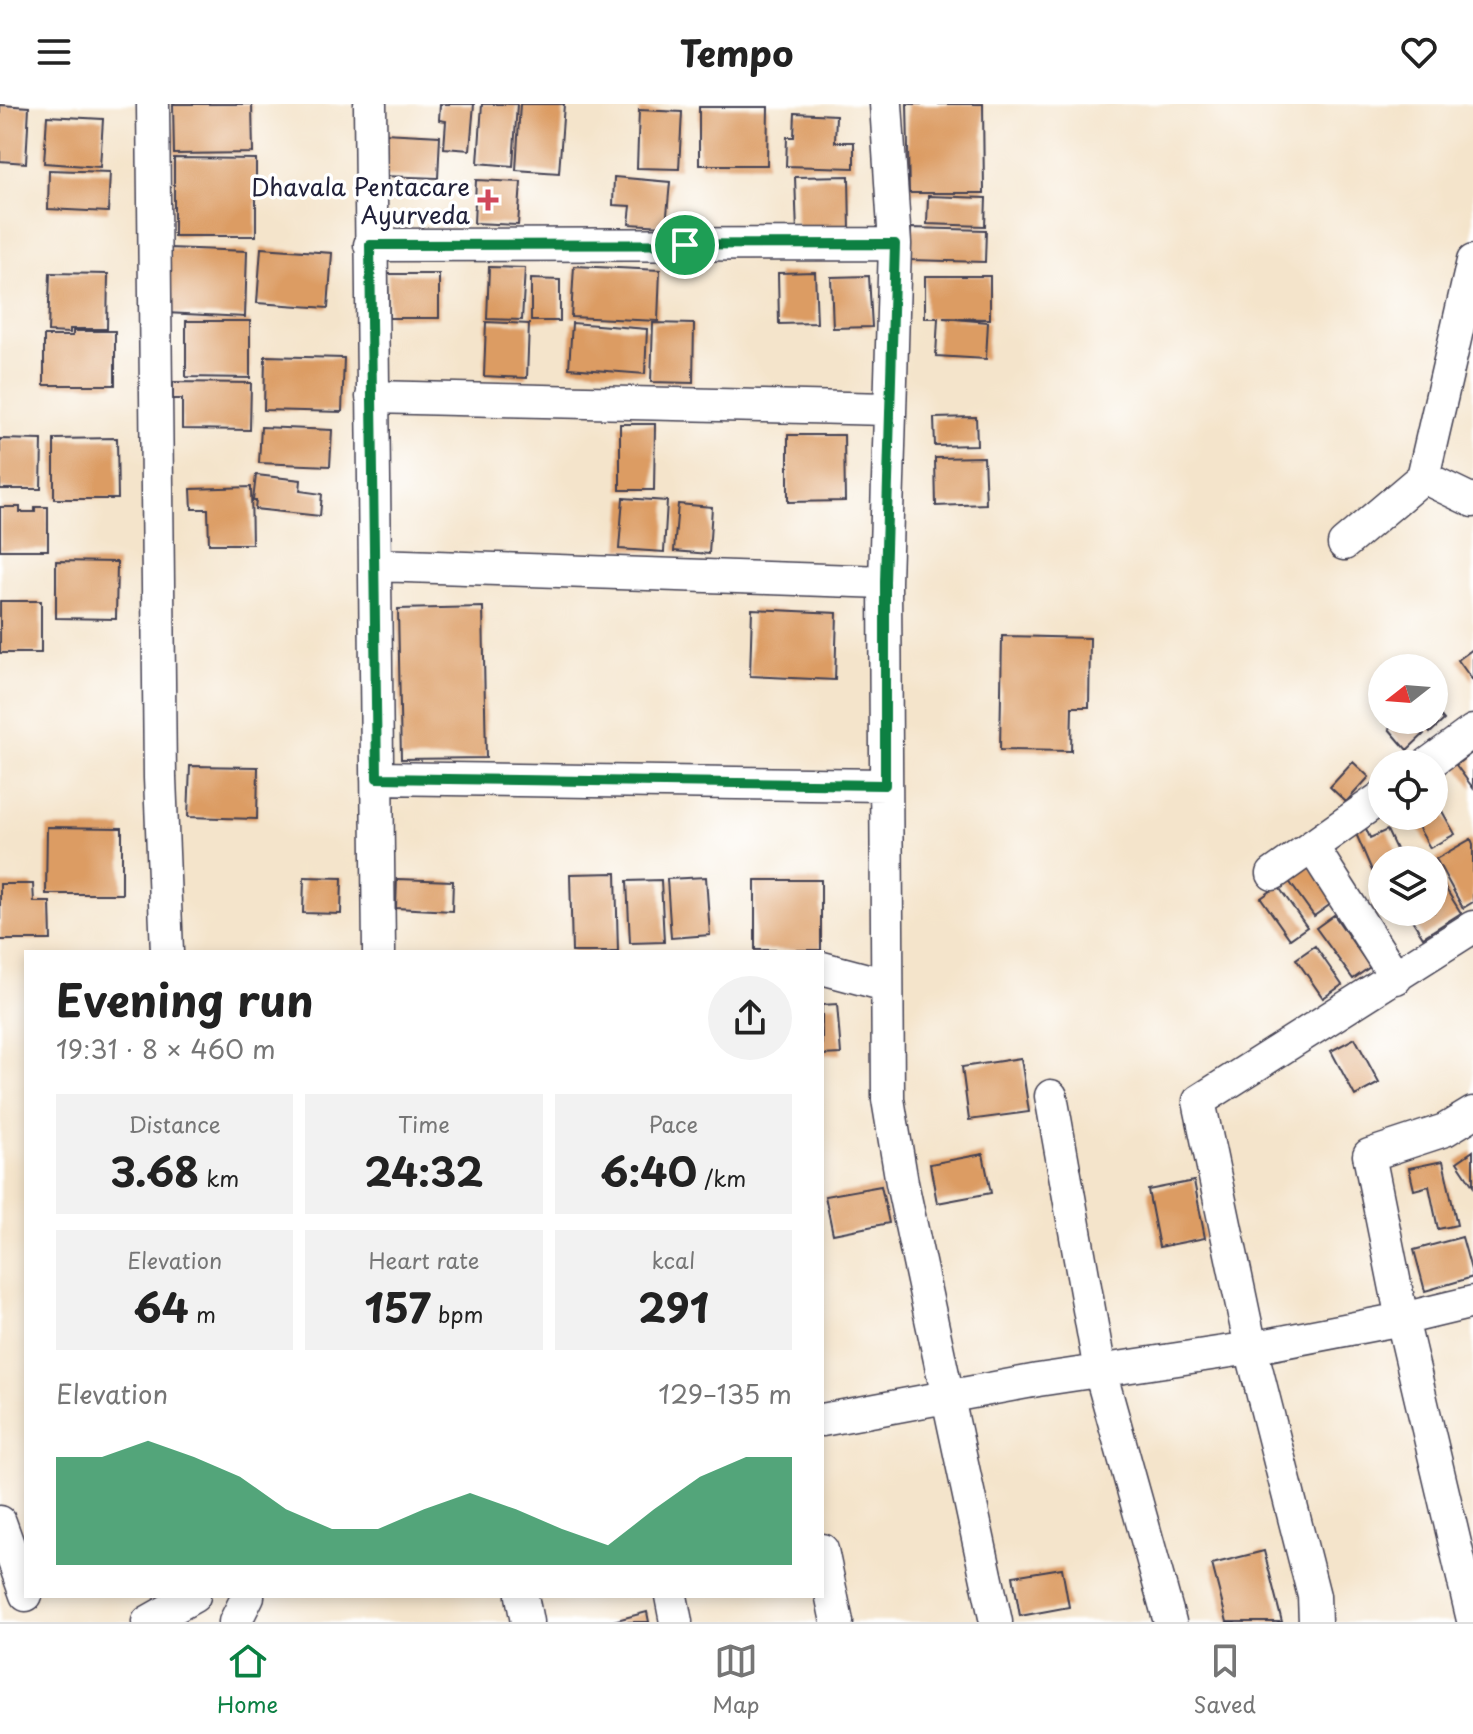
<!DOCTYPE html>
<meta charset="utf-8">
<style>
body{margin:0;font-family:"Playpen Sans",sans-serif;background:#f2f2f2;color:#222;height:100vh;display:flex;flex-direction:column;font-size:30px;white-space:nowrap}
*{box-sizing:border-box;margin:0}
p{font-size:26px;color:#767676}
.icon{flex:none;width:44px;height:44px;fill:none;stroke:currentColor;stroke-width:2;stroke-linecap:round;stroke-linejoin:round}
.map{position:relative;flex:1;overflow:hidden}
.sheet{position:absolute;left:24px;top:846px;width:800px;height:648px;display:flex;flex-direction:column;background:#fff;border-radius:0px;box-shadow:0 4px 12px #0003}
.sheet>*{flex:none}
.needle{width:52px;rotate:253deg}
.tools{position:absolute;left:1368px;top:550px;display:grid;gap:16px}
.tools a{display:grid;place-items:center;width:80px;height:80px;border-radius:50%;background:#fff;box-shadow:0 4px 12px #0003;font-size:40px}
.pin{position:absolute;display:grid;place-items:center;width:68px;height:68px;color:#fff;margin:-34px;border:4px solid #fff;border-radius:50%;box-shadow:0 2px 8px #0007}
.round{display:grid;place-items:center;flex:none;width:84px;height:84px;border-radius:42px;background:#f2f2f2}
.summary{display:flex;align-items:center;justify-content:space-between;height:136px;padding:0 32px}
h1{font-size:44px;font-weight:700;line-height:60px}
.metrics{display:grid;grid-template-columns:repeat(3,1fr);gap:12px;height:136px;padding:8px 32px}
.metrics div{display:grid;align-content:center;border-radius:0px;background:#f2f2f2;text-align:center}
.metrics b{font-size:40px;font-weight:700}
.metrics small{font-size:22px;font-weight:400}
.metrics p{font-size:22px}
.chart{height:224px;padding:16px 32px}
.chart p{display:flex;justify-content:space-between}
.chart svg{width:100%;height:144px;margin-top:8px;fill:#0b8043;opacity:.7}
header{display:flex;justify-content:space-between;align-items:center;height:104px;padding:0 32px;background:#fff;font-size:36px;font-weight:700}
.dock{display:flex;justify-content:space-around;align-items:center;height:112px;border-top:2px solid #e0e0e0;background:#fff;font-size:22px;color:#767676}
.dock a{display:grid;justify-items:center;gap:4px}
.dock .current{color:#0b8043}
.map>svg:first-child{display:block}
</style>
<header><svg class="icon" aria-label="menu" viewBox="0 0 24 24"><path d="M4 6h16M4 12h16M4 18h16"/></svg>Tempo<svg class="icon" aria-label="heart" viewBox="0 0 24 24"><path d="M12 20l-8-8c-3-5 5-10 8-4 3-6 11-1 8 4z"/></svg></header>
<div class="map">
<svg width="1473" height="1518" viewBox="0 0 1473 1518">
<rect width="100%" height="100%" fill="#fff"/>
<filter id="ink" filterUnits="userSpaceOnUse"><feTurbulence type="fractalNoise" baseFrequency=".0125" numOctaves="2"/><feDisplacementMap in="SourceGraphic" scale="16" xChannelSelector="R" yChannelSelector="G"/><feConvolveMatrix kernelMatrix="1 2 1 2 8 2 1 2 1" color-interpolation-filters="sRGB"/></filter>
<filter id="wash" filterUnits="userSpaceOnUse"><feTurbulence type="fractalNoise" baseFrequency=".006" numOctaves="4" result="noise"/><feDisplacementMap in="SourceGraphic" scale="32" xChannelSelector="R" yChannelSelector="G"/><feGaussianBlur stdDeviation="1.8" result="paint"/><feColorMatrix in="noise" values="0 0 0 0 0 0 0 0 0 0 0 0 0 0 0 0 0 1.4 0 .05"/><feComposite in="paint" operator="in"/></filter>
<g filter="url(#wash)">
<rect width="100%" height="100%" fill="#f4e4cb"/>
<g id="blocks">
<path fill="#dc9c63" d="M 173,0 L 252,0 L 253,49 L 174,50 Z
M 440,0 L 474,0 L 470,46 L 444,44 L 446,17 L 439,16 Z
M 482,0 L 517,0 L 513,62 L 478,59 Z
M 520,0 L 564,0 L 559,69 L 516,66 Z
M 907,0 L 983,0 L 984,89 L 909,89 Z
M 0,1 L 29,3 L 26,59 L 0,57 Z
M 699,3 L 768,3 L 767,61 L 699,61 Z
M 639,6 L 682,8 L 679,65 L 637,64 Z
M 795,9 L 836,11 L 835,38 L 854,38 L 854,64 L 786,62 L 787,33 L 794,33 Z
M 47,12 L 103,15 L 100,63 L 44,59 Z
M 384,29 L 440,32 L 438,74 L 382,72 Z
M 174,54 L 256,55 L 256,132 L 174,132 Z
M 49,66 L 110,68 L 108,108 L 48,105 Z
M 849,72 L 850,128 L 797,129 L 795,73 Z
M 614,73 L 670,78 L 666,122 L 629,120 L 631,102 L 613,101 Z
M 476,76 L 521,78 L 518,121 L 474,119 Z
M 928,92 L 986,94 L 985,122 L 927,120 Z
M 911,124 L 986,126 L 985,158 L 910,156 Z
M 169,144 L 247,147 L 245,213 L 166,209 Z
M 261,144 L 332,149 L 328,204 L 257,199 Z
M 574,162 L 660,166 L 658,217 L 571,213 Z
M 489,163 L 525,164 L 522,216 L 487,215 Z
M 815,168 L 817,219 L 779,220 L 778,169 Z
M 50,169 L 108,170 L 107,225 L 70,225 L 70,229 L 48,228 Z
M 388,170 L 439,170 L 439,214 L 389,214 Z
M 869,172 L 872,223 L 833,224 L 831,173 Z
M 925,172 L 990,172 L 990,215 L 943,214 L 988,218 L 986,255 L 936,252 L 938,214 L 925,214 Z
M 531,175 L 560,176 L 560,217 L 531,217 Z
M 186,217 L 250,217 L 250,274 L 186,273 Z
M 486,218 L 529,220 L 527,274 L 484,272 Z
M 572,219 L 647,225 L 645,270 L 569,264 Z
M 653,219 L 694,220 L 693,279 L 651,278 Z
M 73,227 L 115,227 L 115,281 L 44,281 L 44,232 L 73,232 Z
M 265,252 L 344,254 L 342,308 L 264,306 Z
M 173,278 L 251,279 L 250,326 L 182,325 L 182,295 L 173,295 Z
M 976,313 L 977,341 L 935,342 L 934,314 Z
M 620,320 L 655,320 L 654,386 L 620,386 Z
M 261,323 L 332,326 L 330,362 L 259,359 Z
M 788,331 L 844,331 L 845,397 L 788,398 Z
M 117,334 L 118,395 L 54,395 L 54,335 Z
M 0,335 L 42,336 L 41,385 L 0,385 Z
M 984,353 L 986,400 L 936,402 L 935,354 Z
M 256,371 L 301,376 L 300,387 L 322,390 L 320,412 L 255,405 L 256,397 L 253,397 Z
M 251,383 L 252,440 L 209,440 L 208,405 L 192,405 L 191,385 Z
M 623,394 L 667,397 L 664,448 L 619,445 Z
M 678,400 L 712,403 L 709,450 L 674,447 Z
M 0,403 L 20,403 L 20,408 L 35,408 L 35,403 L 48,403 L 48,446 L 0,446 Z
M 56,457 L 117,458 L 116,515 L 56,514 Z
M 0,497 L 41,497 L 41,549 L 0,549 Z
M 483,503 L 486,654 L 401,655 L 398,505 Z
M 752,505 L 837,509 L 835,576 L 750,572 Z
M 1002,532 L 1090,534 L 1089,603 L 1072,603 L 1071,647 L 1000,646 Z
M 1473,545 L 1473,577 L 1458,556 Z
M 1434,604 L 1444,616 L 1430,629 L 1418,616 L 1434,616 Z
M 1399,616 L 1411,616 L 1424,630 L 1407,646 L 1389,625 Z
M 1473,648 L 1473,684 L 1456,661 Z
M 1353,658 L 1369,673 L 1346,698 L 1330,683 Z
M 190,662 L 258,663 L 257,715 L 188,713 Z
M 1434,693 L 1455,730 L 1430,744 L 1412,712 L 1434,712 Z
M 1364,720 L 1370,734 L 1387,726 L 1401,756 L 1382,756 L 1382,773 L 1376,776 L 1354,725 Z
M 47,723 L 122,724 L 122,790 L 46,790 Z
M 1471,735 L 1473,740 L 1473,798 L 1463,804 L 1436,755 Z
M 1307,758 L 1335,797 L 1314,812 L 1286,773 Z
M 1434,766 L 1461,809 L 1423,833 L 1407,808 L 1434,808 Z
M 616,769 L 618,848 L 572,848 L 570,770 Z
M 304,773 L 342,774 L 341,810 L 303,809 Z
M 706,773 L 710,831 L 671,834 L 667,775 Z
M 397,775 L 453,777 L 452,807 L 396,804 Z
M 661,776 L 664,838 L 630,839 L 627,777 Z
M 755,776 L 821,776 L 821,846 L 755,846 Z
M 0,780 L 33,780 L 34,798 L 50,798 L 51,836 L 0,836 Z
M 1278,782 L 1307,823 L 1290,835 L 1261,794 Z
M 1334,811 L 1370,863 L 1353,875 L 1316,824 Z
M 1315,842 L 1342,881 L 1323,894 L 1296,855 Z
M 837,900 L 841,950 L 822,951 L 822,901 Z
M 1355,934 L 1379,979 L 1355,992 L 1331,947 Z
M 1021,954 L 1029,1008 L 969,1016 L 962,963 Z
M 1473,1047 L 1473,1082 L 1457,1058 Z
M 983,1050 L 991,1089 L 937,1099 L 930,1060 Z
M 1443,1057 L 1457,1121 L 1438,1125 L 1429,1082 L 1414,1086 L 1409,1064 Z
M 1194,1077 L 1205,1134 L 1159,1143 L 1148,1086 Z
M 881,1082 L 889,1119 L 833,1130 L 825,1092 Z
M 1462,1133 L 1473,1173 L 1425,1187 L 1414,1146 Z
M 1264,1447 L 1282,1518 L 1227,1518 L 1212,1460 Z
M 1062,1464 L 1069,1503 L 1020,1512 L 1013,1472 Z
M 647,1508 L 649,1518 L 613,1518 L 613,1517 Z"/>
</g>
</g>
<g filter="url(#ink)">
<use href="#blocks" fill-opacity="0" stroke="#423f51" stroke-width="2"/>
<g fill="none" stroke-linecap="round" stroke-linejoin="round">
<defs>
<path id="street" d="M 153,0 L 160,674 L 167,848
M 370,0 L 379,848
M 886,0 L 895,140 L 885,478 L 888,995 L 902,1079 L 996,1518
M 370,141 L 895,140
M 372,293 L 888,305
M 1423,373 L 1473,397
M 1344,440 L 1423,373 L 1473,157
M 376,461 L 885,478
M 1428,660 L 1473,627
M 377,674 L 885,681
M 1313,744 L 1396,874
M 1273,770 L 1382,693
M 822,864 L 886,881
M 1051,992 L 1100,1267 L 1170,1518
M 1473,1009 L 1445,1026 L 1369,1051 L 1402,1215 L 1473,1516
M 822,1316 L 1038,1276 L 1251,1244 L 1402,1215 L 1473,1198
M 0,1418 L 26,1491
M 822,1446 L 837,1518
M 522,1492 L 527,1518
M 671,1492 L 676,1518
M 148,1518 L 194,1492
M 235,1518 L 248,1492
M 1315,1518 L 1314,1492 L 1251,1244 L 1199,997 L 1473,823"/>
</defs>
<use href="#street" stroke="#423f51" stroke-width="35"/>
<use href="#street" stroke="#fff" stroke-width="32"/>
</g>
</g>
<g fill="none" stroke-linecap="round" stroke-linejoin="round" filter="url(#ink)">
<defs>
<path id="route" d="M 895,140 L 885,478 L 885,681 L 377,674 L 370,141 Z"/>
</defs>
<use href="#route" stroke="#fff" stroke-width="16"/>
<use href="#route" stroke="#0b8043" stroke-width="10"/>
</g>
<path fill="#d1495b" stroke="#fff" stroke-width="3" d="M484 84h8v8h8v8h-8v8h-8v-8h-8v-8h8z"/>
<g text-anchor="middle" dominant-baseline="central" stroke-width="7" stroke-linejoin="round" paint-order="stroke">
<g font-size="24" fill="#22223b" stroke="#fff" text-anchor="end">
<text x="470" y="82">Dhavala Pentacare<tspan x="470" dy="28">Ayurveda</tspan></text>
</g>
</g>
</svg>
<div class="tools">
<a><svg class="needle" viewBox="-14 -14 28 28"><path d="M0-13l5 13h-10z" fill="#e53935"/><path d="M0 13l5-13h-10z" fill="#767676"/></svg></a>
<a><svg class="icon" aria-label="locate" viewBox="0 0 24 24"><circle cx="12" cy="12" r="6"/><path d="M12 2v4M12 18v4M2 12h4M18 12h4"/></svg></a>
<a><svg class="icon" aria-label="layers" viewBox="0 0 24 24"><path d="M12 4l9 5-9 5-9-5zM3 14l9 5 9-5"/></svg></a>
</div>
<div class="pin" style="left:685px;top:141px;background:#1e9e55"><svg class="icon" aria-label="arrive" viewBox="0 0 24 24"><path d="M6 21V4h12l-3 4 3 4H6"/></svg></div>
<section class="sheet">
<div class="summary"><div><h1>Evening run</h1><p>19:31 · 8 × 460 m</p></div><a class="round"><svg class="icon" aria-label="share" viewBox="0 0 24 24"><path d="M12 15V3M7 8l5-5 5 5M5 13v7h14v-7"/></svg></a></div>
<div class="metrics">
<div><p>Distance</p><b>3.68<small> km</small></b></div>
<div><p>Time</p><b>24:32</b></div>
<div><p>Pace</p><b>6:40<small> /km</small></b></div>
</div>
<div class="metrics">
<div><p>Elevation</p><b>64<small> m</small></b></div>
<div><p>Heart rate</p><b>157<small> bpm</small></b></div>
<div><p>kcal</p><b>291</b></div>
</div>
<div class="chart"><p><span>Elevation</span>129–135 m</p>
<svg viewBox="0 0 160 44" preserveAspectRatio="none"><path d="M0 44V11L10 11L20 6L30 11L40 17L50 27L60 33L70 33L80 27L90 22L100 27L110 33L120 38L130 27L140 17L150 11L160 11V44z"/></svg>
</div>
</section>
</div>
<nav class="dock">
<a class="current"><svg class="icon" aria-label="home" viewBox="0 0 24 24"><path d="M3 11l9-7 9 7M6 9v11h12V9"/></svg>Home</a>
<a><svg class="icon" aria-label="map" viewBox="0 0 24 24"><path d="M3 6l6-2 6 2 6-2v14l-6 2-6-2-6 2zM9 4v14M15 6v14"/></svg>Map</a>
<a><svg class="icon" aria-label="saved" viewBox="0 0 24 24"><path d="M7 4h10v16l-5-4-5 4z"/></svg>Saved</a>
</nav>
